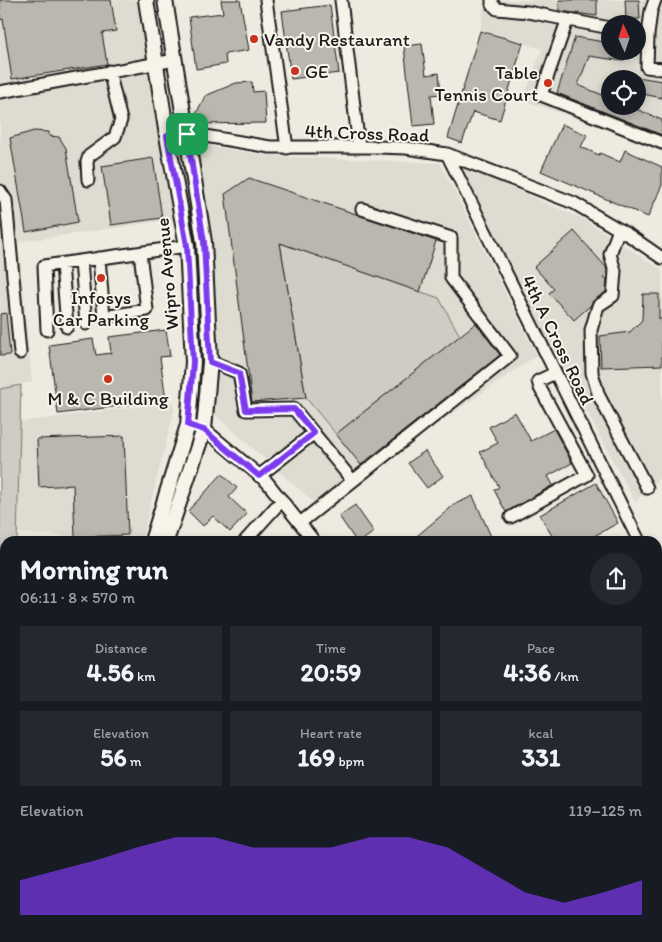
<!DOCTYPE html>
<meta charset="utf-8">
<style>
body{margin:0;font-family:Itim,sans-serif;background:#242831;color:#f1f3f6;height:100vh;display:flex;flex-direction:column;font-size:19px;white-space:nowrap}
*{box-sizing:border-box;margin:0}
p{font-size:16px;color:#9ea1a6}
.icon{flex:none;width:28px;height:28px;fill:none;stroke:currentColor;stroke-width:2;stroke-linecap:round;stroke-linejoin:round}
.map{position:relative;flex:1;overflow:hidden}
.side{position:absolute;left:0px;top:536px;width:662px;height:406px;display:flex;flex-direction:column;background:#171b24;border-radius:15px 15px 0 0;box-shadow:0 2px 8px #0003}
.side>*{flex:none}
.needle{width:32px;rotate:357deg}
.controls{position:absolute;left:601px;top:15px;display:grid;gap:10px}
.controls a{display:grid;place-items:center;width:45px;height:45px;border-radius:50%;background:#171b24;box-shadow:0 2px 8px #0003;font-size:25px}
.pin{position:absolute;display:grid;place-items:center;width:42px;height:42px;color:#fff;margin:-21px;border-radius:10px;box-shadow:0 2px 8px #0006}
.round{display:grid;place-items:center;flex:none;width:52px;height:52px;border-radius:26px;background:#242831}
.head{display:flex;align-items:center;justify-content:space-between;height:85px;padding:0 20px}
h1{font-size:28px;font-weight:800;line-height:38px}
.stats{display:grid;grid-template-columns:repeat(3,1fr);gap:8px;height:85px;padding:5px 20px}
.stats div{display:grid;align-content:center;border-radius:0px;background:#242831;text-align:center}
.stats b{font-size:25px;font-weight:800}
.stats small{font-size:14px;font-weight:400}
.stats p{font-size:14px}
.chart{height:140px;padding:10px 20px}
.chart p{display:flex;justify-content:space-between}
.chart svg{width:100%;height:90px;margin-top:5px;fill:#7c3aed;opacity:.7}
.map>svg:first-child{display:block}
</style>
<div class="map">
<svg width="662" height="942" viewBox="0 0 662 942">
<rect width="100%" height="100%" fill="#eeeae0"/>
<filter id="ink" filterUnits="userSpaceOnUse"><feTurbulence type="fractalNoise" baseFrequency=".02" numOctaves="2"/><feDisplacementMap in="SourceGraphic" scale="10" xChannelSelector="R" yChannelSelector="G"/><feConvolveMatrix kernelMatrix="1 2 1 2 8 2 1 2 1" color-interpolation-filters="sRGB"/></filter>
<g filter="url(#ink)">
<path fill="#dedbd1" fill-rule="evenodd" d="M 0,0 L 138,0 L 146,62 L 176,219 L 18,242 L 32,382 L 0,389 Z
M 485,0 L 662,0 L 662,152 L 600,127 L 523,100 L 542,49 L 480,31 ZM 610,24 L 638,24 L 638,51 L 610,51 ZM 610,79 L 638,79 L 638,106 L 610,106 Z
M 197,144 L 270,156 L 440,163 L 537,355 L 318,506 L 213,413 L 218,368 L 212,254 Z
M 454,163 L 583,219 L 662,270 L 662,476 L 635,502 Z
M 173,402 L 174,411 L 141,541 L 17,533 L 20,422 Z
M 658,660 L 662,663 L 662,942 L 629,942 L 629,938 L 658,938 Z
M 0,705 L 5,705 L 5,859 L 0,862 Z
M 5,867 L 5,938 L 608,938 L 609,942 L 0,942 L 0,869 Z"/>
<path fill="#cfccc3" stroke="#767470" d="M 280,243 L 439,298 L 460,336 L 336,434 L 306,398 Z
M 21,385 L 17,541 L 5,541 L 5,553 L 0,554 L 0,389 Z"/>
<path fill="#bab7af" stroke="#1c1c1c" d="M 0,0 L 111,0 L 116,31 L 102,33 L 107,64 L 12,79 L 3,19 L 0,20 Z
M 221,0 L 240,0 L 249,50 L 225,54 L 226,64 L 196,69 L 189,17 L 223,13 Z
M 559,0 L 597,0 L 597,16 L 560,11 Z
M 625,0 L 639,0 L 640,19 L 626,19 Z
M 330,5 L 339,73 L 291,79 L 282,11 Z
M 480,31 L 523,43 L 500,120 L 473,112 L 462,143 L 448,138 Z
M 575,37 L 610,43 L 610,51 L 624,51 L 623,61 L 589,56 L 578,85 L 610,98 L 610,106 L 629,106 L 662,120 L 662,135 L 557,93 Z
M 422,44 L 426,75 L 439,73 L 441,94 L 431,95 L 434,124 L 413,126 L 404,46 Z
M 638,77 L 662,81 L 662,98 L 638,93 Z
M 252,82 L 253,92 L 264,91 L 266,123 L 196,124 L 197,112 L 205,96 L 236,83 Z
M 562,124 L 587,135 L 581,147 L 599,155 L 600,153 L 620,162 L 625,150 L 662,167 L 662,185 L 648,217 L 541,171 Z
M 34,131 L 49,132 L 49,136 L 59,137 L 66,148 L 78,222 L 26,232 L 10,138 Z
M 153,158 L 162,218 L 111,225 L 102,166 Z
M 249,178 L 436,241 L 420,292 L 280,243 L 306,398 L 252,402 L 225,194 Z
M 574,231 L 606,267 L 607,272 L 604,277 L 607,279 L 606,292 L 594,300 L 590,306 L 574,320 L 549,293 L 554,289 L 534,267 Z
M 643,294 L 659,294 L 659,319 L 662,319 L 662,365 L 601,367 L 600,336 L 630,332 L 642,320 Z
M 6,313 L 10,355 L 0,356 L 0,314 Z
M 476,323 L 500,355 L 361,465 L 336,434 Z
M 166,330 L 170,356 L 160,357 L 166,400 L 58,414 L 49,345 L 93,339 L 96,355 L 111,353 L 109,337 Z
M 515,412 L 531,441 L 554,429 L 572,463 L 548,476 L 553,485 L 506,512 L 494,490 L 499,487 L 480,452 L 498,443 L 489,427 Z
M 124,436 L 128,535 L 75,537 L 73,485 L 39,487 L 37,439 Z
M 425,451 L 443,476 L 427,488 L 408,463 Z
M 222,474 L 237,488 L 229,497 L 247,514 L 230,532 L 213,516 L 203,526 L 188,511 Z
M 596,483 L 618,523 L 585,541 L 555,541 L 540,515 Z
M 473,496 L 493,541 L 411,541 L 455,504 Z
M 355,505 L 374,532 L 361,541 L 356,541 L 339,516 Z"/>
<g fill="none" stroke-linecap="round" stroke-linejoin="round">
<defs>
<path id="minor" d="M 266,0 L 287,148
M 341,0 L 359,147
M 492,0 L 492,4 L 497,9 L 528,12 L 610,28
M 567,21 L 541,95 L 662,143
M 638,33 L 648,35 L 651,11 L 655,0
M 648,35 L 647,67 L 662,69
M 0,92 L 175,60
M 167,136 L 187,133 L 270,147 L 378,147 L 406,148 L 447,154 L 574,203 L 630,236 L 662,258
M 447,154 L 639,541
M 88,180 L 87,162 L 89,156 L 115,137 L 121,120 L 109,71
M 0,191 L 6,200 L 20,353
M 619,229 L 610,254 L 615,271 L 613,296 L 598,306 L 591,330 L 592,373 L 599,396 L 647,488
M 99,258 L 104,317 L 147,310 L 140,253
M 81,261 L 86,324
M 62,264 L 67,327
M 47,330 L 44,266 L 187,246
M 210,361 L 239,373 L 246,410 L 294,409 L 352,480
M 188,425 L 204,429 L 267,482 L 314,541
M 259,476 L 314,433
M 511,517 L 587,475 L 540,388 L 538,381 L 555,373
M 300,523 L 510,356 L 451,278 L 451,238 L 362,209
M 245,541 L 282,500
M 658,578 L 662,587
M 658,622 L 662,620
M 658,664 L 662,667
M 0,800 L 5,742
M 658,812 L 662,811
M 135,938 L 158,942
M 591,938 L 592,942
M 618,938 L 619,942
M 8,942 L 11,938
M 320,942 L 320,938"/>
<path id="major" d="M 146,0 L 167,136 L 187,246 L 193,362 L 188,425 L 152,541
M 165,0 L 204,242 L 210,361 L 204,429 L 166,541
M 0,880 L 5,875"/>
</defs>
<use href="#minor" stroke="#1c1c1c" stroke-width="15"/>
<use href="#major" stroke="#1c1c1c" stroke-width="18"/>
<path stroke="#1c1c1c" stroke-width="2" stroke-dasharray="1 4" stroke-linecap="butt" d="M 0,916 L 5,918
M 290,942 L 297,938
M 393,942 L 463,938"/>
<use href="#minor" stroke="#f7f3e8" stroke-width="11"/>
<use href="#major" stroke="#f7f3e8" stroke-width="14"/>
</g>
</g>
<g fill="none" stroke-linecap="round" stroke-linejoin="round" filter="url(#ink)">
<defs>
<path id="route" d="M 187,134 L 204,242 L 210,362 L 239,373 L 246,410 L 294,409 L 314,433 L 259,476 L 204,430 L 188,425 L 193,362 L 187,246 L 167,136 Z"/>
</defs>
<use href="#route" stroke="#fff" stroke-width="10"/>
<use href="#route" stroke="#7c3aed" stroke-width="6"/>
</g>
<g fill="#c8321e" stroke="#f7f3e8" stroke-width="2">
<circle cx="254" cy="39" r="5"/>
<circle cx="295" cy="71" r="5"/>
<circle cx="548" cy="83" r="5"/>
<circle cx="101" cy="278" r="5"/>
<circle cx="108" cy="379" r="5"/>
</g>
<g text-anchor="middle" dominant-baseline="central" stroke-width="4" stroke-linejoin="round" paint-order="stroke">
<g font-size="19" fill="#1c1c1c" stroke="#f7f3e8" text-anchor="start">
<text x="264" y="39">Vandy Restaurant</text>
<text x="305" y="71">GE</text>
<text x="538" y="72" text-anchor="end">Table<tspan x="538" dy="22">Tennis Court</tspan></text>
<text x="101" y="297" text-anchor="middle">Infosys<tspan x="101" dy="22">Car Parking</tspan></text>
<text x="108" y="398" text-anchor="middle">M &amp; C Building</text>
</g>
<g font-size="19" fill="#1c1c1c" stroke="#f7f3e8">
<text transform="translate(367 133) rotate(2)">4th Cross Road</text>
<text transform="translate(167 274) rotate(-95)">Wipro Avenue</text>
<text transform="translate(558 340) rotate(64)">4th A Cross Road</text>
</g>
</g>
</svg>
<div class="controls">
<a><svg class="needle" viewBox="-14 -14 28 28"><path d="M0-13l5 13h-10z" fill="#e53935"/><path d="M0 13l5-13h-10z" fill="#9ea1a6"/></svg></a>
<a><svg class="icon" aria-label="locate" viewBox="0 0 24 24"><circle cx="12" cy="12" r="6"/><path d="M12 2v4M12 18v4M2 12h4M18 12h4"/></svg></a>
</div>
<div class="pin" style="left:187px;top:134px;background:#1e9e55"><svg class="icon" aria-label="arrive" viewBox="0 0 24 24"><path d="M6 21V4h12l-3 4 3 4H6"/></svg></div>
<section class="side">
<div class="head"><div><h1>Morning run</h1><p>06:11 · 8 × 570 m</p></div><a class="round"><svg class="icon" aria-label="share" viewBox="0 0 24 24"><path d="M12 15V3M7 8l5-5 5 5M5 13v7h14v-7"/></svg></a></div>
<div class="stats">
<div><p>Distance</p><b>4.56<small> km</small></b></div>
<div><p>Time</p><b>20:59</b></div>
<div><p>Pace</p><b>4:36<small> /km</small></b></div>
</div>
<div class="stats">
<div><p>Elevation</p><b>56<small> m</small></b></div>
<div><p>Heart rate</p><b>169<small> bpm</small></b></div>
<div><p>kcal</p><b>331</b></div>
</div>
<div class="chart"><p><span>Elevation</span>119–125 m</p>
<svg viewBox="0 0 160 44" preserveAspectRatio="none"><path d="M0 44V27L10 22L20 17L30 11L40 6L50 6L60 11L70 11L80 11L90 6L100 6L110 11L120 22L130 33L140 38L150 33L160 27V44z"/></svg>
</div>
</section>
</div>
